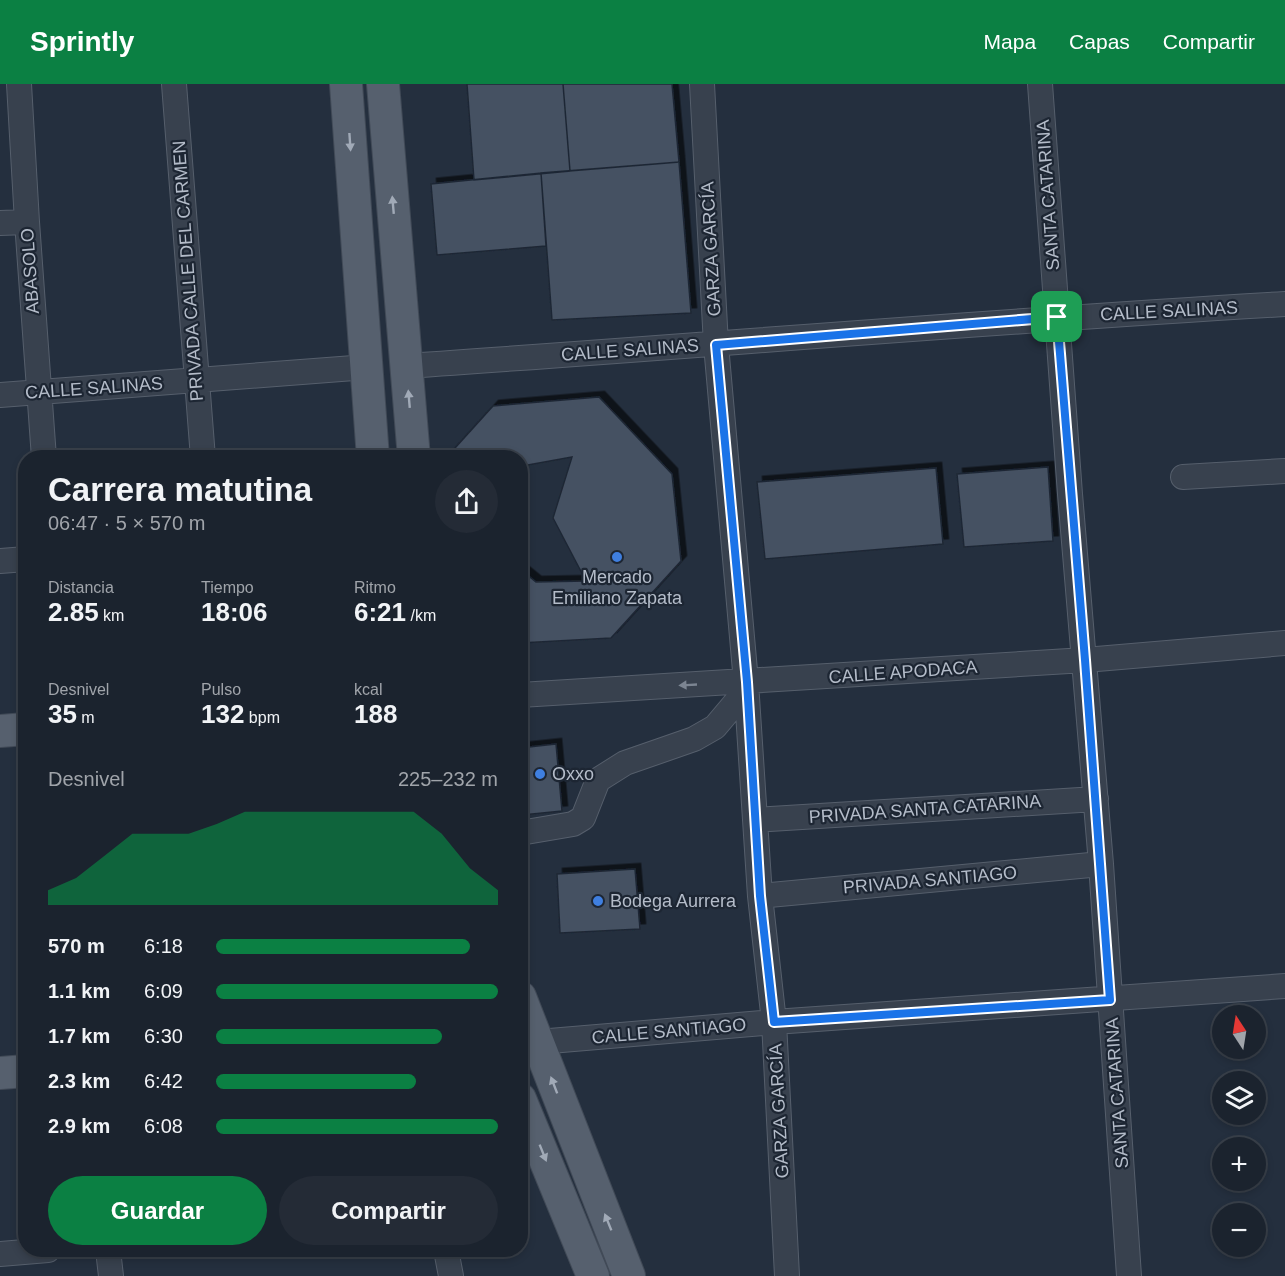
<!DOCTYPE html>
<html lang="es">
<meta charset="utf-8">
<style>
body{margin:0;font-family:Arial,sans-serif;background:#242b36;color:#f1f3f6;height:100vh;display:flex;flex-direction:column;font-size:22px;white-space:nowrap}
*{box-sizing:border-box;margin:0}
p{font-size:20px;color:#a0a4aa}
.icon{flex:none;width:33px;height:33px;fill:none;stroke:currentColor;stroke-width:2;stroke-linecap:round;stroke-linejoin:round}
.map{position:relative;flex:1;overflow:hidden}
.details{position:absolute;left:18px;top:366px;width:510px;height:807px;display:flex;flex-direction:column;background:#1b232e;border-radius:24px;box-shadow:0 3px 9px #0003,0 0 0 2px #39404a}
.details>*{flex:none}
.needle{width:39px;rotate:348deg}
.fabs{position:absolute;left:1212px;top:921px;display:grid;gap:12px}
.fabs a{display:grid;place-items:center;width:54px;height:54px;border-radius:50%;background:#1b232e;box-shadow:0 3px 9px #0003,0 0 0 2px #39404a;font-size:30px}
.pin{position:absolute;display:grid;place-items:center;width:51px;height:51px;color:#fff;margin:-26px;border-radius:12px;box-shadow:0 3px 9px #0006}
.round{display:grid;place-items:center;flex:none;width:63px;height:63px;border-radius:32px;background:#242b36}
.head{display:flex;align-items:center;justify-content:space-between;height:102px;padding:0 30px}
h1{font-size:33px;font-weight:800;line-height:45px}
.stats{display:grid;grid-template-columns:repeat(3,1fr);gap:9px;height:102px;padding:6px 30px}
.stats div{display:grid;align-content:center}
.stats b{font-size:26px;font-weight:800}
.stats small{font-size:16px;font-weight:400}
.stats p{font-size:16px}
.chart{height:168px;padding:12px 30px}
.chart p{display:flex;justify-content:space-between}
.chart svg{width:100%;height:108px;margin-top:6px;fill:#0b8043;opacity:.7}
.button{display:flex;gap:12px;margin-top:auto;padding:12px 30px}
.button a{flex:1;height:69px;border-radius:36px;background:#0b8043;color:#fff;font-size:24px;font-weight:800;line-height:69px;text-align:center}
.button a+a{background:#242b36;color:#f1f3f6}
ul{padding:0 30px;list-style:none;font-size:20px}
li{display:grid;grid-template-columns:96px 72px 1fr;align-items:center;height:45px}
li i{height:15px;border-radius:8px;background:#0b8043}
header{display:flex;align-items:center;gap:36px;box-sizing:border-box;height:84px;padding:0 30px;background:#0b8043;color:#fff}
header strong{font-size:28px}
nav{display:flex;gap:33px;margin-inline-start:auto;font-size:21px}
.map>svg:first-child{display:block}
</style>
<header>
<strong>Sprintly</strong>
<nav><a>Mapa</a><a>Capas</a><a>Compartir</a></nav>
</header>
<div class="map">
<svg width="1285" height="1192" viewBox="0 0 1285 1192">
<defs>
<filter id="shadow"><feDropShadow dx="5.5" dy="-5.5" stdDeviation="0" flood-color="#0009"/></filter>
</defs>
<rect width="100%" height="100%" fill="#242f3e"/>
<path fill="#455162" stroke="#1f2835" stroke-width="1.5" filter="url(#shadow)" d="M 467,0 L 563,0 L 570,87 L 474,96 Z
M 563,0 L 672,0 L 679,78 L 570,87 Z
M 679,78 L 691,229 L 552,236 L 541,89 Z
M 541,89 L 546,162 L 437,171 L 431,100 Z
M 599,313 L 672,390 L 681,477 L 611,554 L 520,559 L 520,485 L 536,498 L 586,497 L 553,434 L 572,373 L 528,381 L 520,389 L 520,374 L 446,374 L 493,322 Z
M 1048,383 L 1053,457 L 964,463 L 957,390 Z
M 936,384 L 943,460 L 765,475 L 757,398 Z
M 556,660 L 562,727 L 522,731 L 520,664 Z
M 635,785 L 640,845 L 560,849 L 557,790 Z"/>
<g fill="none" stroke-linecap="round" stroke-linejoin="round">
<defs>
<path id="minor" d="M 19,0 L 27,138 L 44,374
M 174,0 L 203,374
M 702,0 L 716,261 L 746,598 L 760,812 L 774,938 L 787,1192
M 1040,0 L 1070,410 L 1101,780 L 1129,1192
M 0,139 L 27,138
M 406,282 C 699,262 992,237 1285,220
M 0,311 L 367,283
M 1183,393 L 1285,387
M 0,477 L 26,475
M 520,611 L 1085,576 L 1285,559
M 755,736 L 1096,715
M 520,749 L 573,740 L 583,734 L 598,696 L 625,679 L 694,655 L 715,643 L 747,605
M 760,812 L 1101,780
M 538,958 L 774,938 L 1285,902
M 108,1166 L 111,1192
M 446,1166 L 451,1192
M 0,1170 L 48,1166"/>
<path id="major" d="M 346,0 L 373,374
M 383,0 L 414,374
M 0,647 L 26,645
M 520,913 L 629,1192
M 0,989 L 26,987
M 520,1015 L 593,1192"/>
</defs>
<use href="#minor" stroke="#565f6c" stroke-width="26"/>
<use href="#major" stroke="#414a57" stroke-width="34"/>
<use href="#minor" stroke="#38414e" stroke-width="24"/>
<use href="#major" stroke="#56606e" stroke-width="32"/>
</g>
<defs><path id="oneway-solid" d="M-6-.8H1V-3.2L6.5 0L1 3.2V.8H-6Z" transform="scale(1.5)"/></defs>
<g fill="#a1aab7">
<use href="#oneway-solid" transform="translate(350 58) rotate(86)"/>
<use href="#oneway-solid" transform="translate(393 121) rotate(-95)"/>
<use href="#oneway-solid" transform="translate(409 315) rotate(-95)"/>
<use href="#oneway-solid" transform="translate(554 1001) rotate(-111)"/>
<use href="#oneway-solid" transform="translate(543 1069) rotate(68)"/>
<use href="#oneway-solid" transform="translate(608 1138) rotate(-112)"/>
</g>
<use fill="#7c8592" href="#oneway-solid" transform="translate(688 601) rotate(177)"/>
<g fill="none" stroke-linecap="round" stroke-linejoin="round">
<defs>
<path id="route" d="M 1057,233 L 1085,576 L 1110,916 L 774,938 L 760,812 L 747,598 L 716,261 Z"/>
</defs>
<use href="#route" stroke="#fff" stroke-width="12"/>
<use href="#route" stroke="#1a73e8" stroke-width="8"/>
</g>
<g fill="#3f7fe0" stroke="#1d2633" stroke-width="2">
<circle cx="617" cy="473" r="6"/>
<circle cx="540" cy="690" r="6"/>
<circle cx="598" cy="817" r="6"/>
</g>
<g text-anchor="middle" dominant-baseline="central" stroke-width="4.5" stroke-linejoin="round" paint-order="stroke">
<g font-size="18" fill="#b4bcc9" stroke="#1d2633">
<text transform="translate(1048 111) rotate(-94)">SANTA CATARINA</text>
<text transform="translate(711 165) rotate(-93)">GARZA GARCÍA</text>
<text transform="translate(30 187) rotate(-94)">ABASOLO</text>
<text transform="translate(188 187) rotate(-94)">PRIVADA CALLE DEL CARMEN</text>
<text transform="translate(1169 227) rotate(-3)">CALLE SALINAS</text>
<text transform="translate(630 266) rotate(-4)">CALLE SALINAS</text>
<text transform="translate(94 304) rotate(-4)">CALLE SALINAS</text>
<text transform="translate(903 588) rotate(-4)">CALLE APODACA</text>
<text transform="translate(925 725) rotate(-4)">PRIVADA SANTA CATARINA</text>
<text transform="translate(930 796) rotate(-5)">PRIVADA SANTIAGO</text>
<text transform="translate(669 947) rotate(-5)">CALLE SANTIAGO</text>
<text transform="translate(1117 1009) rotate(-94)">SANTA CATARINA</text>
<text transform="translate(779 1027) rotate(-93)">GARZA GARCÍA</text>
</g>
<g font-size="18" fill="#b4bcc9" stroke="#1d2633" text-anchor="start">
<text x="617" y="493" text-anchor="middle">Mercado<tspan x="617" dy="21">Emiliano Zapata</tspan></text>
<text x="552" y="690">Oxxo</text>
<text x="610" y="817">Bodega Aurrera</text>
</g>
</g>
</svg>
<div class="fabs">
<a><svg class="needle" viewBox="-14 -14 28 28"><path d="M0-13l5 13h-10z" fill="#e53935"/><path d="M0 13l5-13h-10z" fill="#a0a4aa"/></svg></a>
<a><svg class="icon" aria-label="layers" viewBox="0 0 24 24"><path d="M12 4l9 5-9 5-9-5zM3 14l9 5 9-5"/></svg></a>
<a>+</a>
<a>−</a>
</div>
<div class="pin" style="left:1057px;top:233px;background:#1e9e55"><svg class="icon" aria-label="arrive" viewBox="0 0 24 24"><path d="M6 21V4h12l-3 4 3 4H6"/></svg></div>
<section class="details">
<div class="head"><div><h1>Carrera matutina</h1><p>06:47 · 5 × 570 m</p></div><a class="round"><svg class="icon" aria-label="share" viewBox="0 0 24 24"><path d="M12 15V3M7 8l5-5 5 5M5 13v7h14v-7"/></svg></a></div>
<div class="stats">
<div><p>Distancia</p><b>2.85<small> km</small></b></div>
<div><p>Tiempo</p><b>18:06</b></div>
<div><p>Ritmo</p><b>6:21<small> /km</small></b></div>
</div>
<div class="stats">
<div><p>Desnivel</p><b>35<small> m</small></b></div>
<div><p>Pulso</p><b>132<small> bpm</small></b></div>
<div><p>kcal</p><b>188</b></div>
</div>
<div class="chart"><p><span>Desnivel</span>225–232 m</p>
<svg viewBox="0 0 160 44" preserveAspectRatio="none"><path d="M0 44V38L10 33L20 24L30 15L40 15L50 15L60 11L70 6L80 6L90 6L100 6L110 6L120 6L130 6L140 15L150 29L160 38V44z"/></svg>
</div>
<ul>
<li><b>570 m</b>6:18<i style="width:90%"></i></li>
<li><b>1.1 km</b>6:09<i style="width:100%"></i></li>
<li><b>1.7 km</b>6:30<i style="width:80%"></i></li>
<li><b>2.3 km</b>6:42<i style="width:71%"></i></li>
<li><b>2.9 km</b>6:08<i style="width:100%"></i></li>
</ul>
<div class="button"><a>Guardar</a><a>Compartir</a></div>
</section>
</div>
